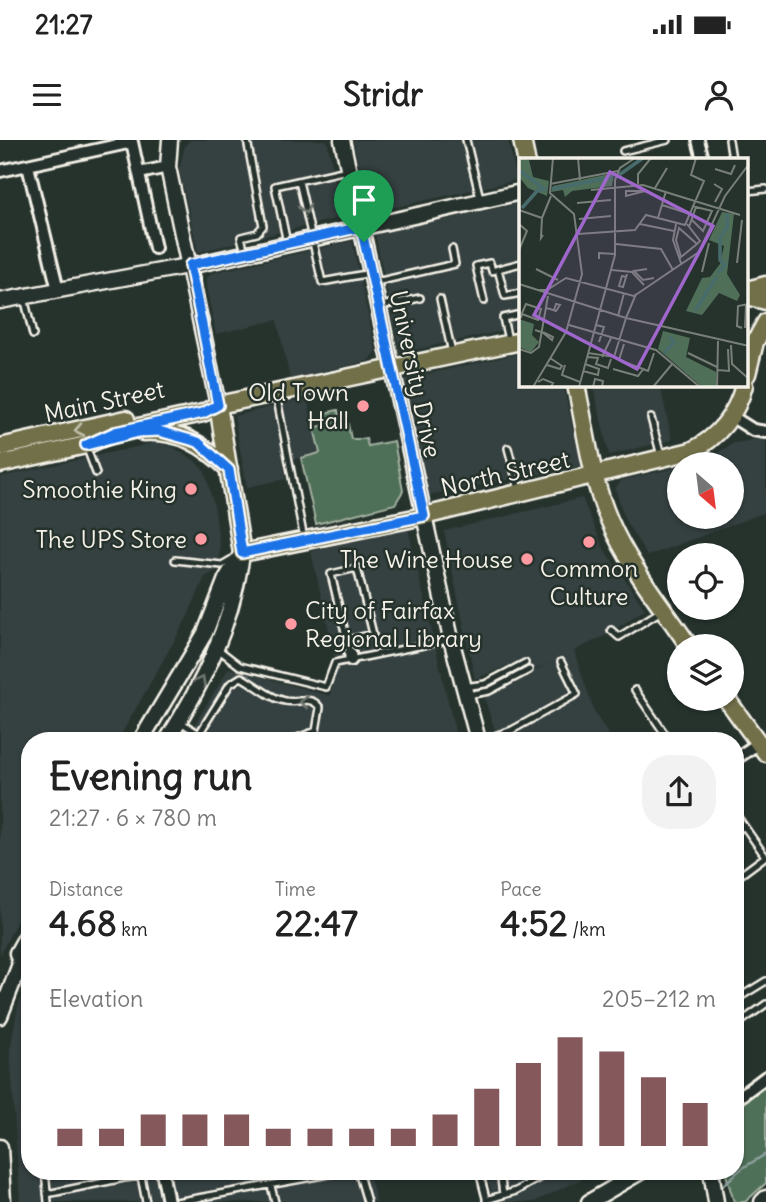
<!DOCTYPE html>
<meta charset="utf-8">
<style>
body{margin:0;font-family:Delius,sans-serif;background:#f2f2f2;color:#222;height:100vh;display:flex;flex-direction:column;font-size:26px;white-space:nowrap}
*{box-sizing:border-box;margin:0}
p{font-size:23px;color:#767676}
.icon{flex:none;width:38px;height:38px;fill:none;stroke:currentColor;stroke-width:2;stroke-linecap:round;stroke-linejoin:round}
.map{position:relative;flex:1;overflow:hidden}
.sheet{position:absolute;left:21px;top:592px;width:723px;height:448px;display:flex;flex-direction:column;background:#fff;border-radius:28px;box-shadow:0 2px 5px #0004}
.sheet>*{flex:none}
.needle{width:46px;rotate:152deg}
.tools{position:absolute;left:667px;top:312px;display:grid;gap:14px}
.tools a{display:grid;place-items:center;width:77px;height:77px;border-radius:50%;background:#fff;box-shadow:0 2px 5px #0004;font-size:35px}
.pin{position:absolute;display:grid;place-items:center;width:60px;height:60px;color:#fff;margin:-72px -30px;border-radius:50% 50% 50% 0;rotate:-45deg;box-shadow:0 0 7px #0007}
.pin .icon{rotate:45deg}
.round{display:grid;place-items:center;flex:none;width:74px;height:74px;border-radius:28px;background:#f2f2f2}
.summary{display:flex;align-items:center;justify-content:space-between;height:119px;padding:0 28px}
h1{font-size:38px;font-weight:700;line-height:52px}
.metrics{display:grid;grid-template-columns:repeat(3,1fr);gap:10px;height:119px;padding:7px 28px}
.metrics div{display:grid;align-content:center}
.metrics b{font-size:35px;font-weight:700}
.metrics small{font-size:19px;font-weight:400}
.metrics p{font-size:19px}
.chart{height:196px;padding:14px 28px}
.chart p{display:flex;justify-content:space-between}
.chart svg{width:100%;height:126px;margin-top:7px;stroke:#85585c;stroke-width:6}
.status{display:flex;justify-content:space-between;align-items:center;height:49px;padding:0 35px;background:#fff;direction:ltr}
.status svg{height:19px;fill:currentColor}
header{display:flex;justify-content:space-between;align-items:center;height:91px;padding:0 28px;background:#fff;font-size:32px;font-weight:700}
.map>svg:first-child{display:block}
</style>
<div class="status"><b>21:27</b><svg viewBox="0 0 49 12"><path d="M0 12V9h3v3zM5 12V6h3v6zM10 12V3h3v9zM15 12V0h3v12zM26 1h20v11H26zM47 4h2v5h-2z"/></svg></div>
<header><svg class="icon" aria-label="menu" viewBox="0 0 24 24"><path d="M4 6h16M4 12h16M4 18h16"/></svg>Stridr<svg class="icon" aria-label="person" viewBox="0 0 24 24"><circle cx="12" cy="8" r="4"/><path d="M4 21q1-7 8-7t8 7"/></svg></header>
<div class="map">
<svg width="766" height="1062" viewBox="0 0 766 1062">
<rect width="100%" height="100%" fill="#26332d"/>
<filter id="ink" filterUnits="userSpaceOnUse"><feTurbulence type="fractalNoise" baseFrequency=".0143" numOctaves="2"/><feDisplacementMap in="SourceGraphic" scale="14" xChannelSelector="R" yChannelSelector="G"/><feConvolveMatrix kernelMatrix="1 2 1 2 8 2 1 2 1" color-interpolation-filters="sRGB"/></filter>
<g filter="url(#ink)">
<path fill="#344040" d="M 190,0 L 327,0 L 343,77 L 198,112 L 179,29 L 185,6 Z
M 353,0 L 508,0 L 517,40 L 369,73 Z
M 521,63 L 521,187 L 400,213 L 375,94 Z
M 352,101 L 376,211 L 368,221 L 290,239 L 277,180 L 216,194 L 206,146 L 206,139 L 212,133 Z
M 521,213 L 521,245 L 563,245 L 581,326 L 429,355 L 404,239 Z
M 593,245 L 660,245 L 672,300 L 609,315 Z
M 307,258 L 320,313 L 283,322 L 286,339 L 247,347 L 234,276 Z
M 766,298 L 766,372 L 647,416 L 625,380 L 615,348 L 622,340 L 679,327 L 679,376 L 732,376 L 732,324 L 699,324 L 734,303 Z
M 154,303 L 171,306 L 193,319 L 205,332 L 215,370 L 220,410 L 218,430 L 205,437 L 186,480 L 118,600 L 30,600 L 30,754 L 0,815 L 0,337 Z
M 582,358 L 604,409 L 645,469 L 610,493 L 574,511 L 595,574 L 612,600 L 498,600 L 484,557 L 550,523 L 528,533 L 521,520 L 475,539 L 444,391 Z
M 408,389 L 457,600 L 185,600 L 229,528 L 330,556 L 337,527 L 311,411 Z
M 30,835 L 30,1031 L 369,1031 L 376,1062 L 20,1062 L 10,910 L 18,866 Z
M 486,1031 L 598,1031 L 534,1062 L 494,1062 Z"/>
<path fill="#4f6f58" stroke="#a2b0a0" stroke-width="2" d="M 338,270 L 342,286 L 348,284 L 351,299 L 366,299 L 368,306 L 394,301 L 403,351 L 395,364 L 316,384 L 301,318 L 320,313 L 314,288 L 328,284 L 325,273 Z
M 766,946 L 766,1043 L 745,1062 L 734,1062 L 725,1031 L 735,1031 L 735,969 Z"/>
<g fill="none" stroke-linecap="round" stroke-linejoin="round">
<path stroke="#8da19e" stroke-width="2.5" d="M 718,1050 L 741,1029 L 766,1014"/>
<defs>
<path id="lane" d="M 466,0 L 480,58
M 729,0 L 732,19
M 623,11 L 668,0
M 299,41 L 322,142 L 371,133
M 747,51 L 766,49
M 287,103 L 275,46 L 347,30
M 245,112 L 241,97 L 257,93 L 263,86 L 247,0
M 498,129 L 521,123
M 376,142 L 455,124 L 452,109
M 24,157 L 33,195
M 440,159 L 452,213
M 484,161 L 476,126 L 490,123 L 492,131 L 498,129 L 505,156 L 521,153
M 381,166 L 420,158
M 508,200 L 503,178 L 521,174
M 276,254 L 304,399
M 651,278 L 661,316
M 86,306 L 96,333
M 508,308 L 519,350
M 175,420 L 222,425 L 234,418
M 611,490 L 619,497 L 661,471
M 347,500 L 373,494 L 357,428 L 331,434 L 350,513
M 218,509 L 240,526 L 326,547 L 335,523 L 448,500
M 464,547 L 485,544 L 525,523
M 635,550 L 669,600
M 468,555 L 489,551 L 529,530
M 179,581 L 199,594 L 230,544 L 241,537 C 255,544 269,558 285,561 C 298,564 311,554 320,568 L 316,591 L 292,600
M 483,600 L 512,590 L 577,554 L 561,522
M 735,673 L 765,716
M 735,692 L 744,686
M 735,739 L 766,716
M 735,860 L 766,841
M 735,886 L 766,864
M 45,1031 L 48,1062
M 107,1031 L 124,1038 L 141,1036
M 140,1031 L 146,1062
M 358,1031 L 367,1062
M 479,1031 L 487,1062
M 500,1031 L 503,1055
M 271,1046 L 275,1062
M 47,1054 L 124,1038
M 486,1060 L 516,1051 L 551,1031
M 176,1062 L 345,1031"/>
<path id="street" d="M 698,0 L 703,19
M 28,26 L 58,150
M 0,31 L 132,2 L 155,108
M 139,33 L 168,27
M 731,276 L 753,290 L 766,292
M 350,513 L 351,520
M 735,619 L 759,603
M 735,960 L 766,937
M 162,1031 L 168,1062"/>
<path id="secondary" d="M 170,0 L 168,27 L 218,265
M 342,0 L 451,499 L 478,600
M 0,161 L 203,123 L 521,52
M 141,600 L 205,493 L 226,439 L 242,413
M 167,600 C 203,544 230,488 241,421
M 20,824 L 17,813 L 30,790
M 0,876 L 20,824 L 30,816
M 0,1007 L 3,1062
M 711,1031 L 716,1062
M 589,1062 L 642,1031
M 762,1062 L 766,1058"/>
<path id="primary" d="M 522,0 L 526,19
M 747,150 L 766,145
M 747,156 L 766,161
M 747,234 L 755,202 L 766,182
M 576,245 C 586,290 591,340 610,382 C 629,426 662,466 689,506
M 218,265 L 242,413 L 424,376 L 691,311 C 718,298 737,274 744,245
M 143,292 C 180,290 203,304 229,329
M 0,307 L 126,279
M 0,324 L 86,305 L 115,292 L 203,273 L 218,265 L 521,201
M 726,558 L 766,613"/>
</defs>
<use href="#lane" stroke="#f4f1e8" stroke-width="10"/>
<use href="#street" stroke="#f4f1e8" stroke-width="16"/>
<use href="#secondary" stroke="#f4f1e8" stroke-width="19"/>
<use href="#primary" stroke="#f4f1e8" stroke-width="21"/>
<use href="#lane" stroke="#26332d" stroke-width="5"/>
<use href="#street" stroke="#26332d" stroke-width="10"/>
<use href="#secondary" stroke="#26332d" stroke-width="14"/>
<use href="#primary" stroke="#71704a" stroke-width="16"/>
</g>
<defs><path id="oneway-chevron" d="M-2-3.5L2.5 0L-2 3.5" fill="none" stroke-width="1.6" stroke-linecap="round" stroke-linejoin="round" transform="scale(1.75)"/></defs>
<g stroke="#6e766e">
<use href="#oneway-chevron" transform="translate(305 69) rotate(77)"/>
<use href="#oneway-chevron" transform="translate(201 541) rotate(-62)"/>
<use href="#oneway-chevron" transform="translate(304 562) rotate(-177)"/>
</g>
<use stroke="#c0bda9" href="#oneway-chevron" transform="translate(79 290) rotate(168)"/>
</g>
<g fill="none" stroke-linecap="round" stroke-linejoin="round" filter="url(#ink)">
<defs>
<path id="route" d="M 361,87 L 424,376 L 242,413 L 229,330 L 198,302 L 159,291 L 139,292 L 86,305 L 115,292 L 203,273 L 218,265 L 190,125 Z"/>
</defs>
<use href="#route" stroke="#fff" stroke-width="14"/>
<use href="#route" stroke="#1a73e8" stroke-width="9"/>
</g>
<g fill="#ff9aa2" stroke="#26332d" stroke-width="2.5">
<circle cx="363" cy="266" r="7"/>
<circle cx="191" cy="349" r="7"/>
<circle cx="201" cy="399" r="7"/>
<circle cx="589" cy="402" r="7"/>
<circle cx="527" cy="419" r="7"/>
<circle cx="291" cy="484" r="7"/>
</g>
<g text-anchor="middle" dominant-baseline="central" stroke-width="5" stroke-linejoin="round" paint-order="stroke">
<g font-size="24" fill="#f4f1e8" stroke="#26332d">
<text transform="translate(416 234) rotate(78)">University Drive</text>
<text transform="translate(104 261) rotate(-12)">Main Street</text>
<text transform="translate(505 333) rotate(-13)">North Street</text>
</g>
<g font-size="24" fill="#f4f1e8" stroke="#26332d" text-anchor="end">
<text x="349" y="252">Old Town<tspan x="349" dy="28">Hall</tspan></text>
<text x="177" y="349">Smoothie King</text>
<text x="187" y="399">The UPS Store</text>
<text x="513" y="419">The Wine House</text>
<text x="589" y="428" text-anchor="middle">Common<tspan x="589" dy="28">Culture</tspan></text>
<text x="305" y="470" text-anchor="start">City of Fairfax<tspan x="305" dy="28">Regional Library</tspan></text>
</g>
</g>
<g transform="translate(519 18)">
<rect width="229" height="229" fill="#26332d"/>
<path d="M 0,0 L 10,2 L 14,19 L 30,23 L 28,38 L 9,30 L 0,19 ZM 95,15 L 93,28 L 53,33 L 46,39 L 44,32 L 32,34 L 34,28 ZM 203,54 L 215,56 L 208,116 L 221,137 L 218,143 L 200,135 L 183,157 L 167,153 L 183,120 L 191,119 L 201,106 L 205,88 L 190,82 ZM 0,161 L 15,166 L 13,177 L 20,184 L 12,194 L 0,189 ZM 144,173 L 171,180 L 167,199 L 197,214 L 197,229 L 183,229 L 139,191 Z" fill="#4f6f58"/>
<path fill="none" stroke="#486c6c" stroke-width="3.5" d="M 0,12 L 24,30M 100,17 L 124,0M 33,31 L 94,19M 3,50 L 19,32 L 28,31M 199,115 L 206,107 L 201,102 L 201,79 L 208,70 L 208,56M 176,153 L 198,118M 145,195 L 155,184 L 150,178"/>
<path fill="none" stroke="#787f78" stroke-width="2" d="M 59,0 L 61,22M 196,11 L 212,16 L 216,7M 31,26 L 99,13M 119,26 L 119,16 L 132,0M 195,26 L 203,31 L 196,44M 136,30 L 148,10M 72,32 L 124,27 L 221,57M 126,33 L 107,38 L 107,33 L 126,33 L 128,34M 58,45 L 92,42M 143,47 L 171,56M 0,52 L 23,60M 139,60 L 147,33M 60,61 L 92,58M 173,62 L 184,73 L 193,53 L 173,48M 0,66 L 8,73 L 0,92M 121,66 L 155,73M 157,66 L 154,82 L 162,105M 168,66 L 181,83 L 178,86M 170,69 L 177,49M 160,70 L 178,86 L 162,99 L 157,82 ZM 59,76 L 116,72 L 127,57 L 166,67 L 185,23 L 172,17 L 177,0M 24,77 L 22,80 L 23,60 L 32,38M 97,86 L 142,91 L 154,112M 80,101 L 80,95 L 96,96M 218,105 L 223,62M 17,111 L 39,122M 128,111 L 115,113 L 124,122 L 135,120M 93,112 L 113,114 L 125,127M 183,114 L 190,85M 107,119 L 103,118 L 100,128 L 104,129 L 108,116M 0,126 L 107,160 L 230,188M 19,132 L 28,132 L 47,120 L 115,138M 115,138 L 180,94 L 206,38 L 230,6M 27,150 L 31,151 L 37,153 L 41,147 L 37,146 L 35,152M 99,158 L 105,135M 2,160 L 3,155 L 7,146 L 22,151 L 19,162 L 3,156M 107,160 L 117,136M 50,167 L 137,192 L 181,229M 77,167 L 85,169 L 80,184M 223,170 L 218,168 L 219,148 L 230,146M 226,170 L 227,146M 16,172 L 22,174 L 26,175 L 34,179 L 33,182 L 23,174M 105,186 L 100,202 L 129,213 L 135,195M 212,187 L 213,206 L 230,221M 0,191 L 12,195 L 20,189 L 29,138M 69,195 L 95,199 L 107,160M 169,195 L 198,209M 68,199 L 79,200 L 77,206 L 89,210 L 92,201M 83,199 L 92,180M 28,207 L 41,211 L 43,208 L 31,200M 46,207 L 43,217 L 61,224M 94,211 L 119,218 L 125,210M 198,212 L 210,213 L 209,191M 64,213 L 79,217 L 80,211 L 66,206M 19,224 L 24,221 L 34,225 L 32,229M 14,229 L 47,174 L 63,116 L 55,56 L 31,35 L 34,0M 60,229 L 96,97 L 96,22 L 101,10 L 116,0M 74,229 L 76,221 L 84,223 L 83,229M 134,229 L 154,205M 198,229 L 199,183"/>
<path fill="#9f67cb" fill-opacity="0.15" stroke="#9f67cb" stroke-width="3.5" d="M 91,14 L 194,68 L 118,211 L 15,157 Z"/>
<rect width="229" height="229" fill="none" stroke="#f4f1e8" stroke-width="3.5"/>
</g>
</svg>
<div class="tools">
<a><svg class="needle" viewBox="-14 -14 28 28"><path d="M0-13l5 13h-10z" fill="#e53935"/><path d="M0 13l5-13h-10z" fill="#767676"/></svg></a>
<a><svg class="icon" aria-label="locate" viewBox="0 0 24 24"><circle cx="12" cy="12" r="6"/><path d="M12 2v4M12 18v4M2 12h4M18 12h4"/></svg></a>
<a><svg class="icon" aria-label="layers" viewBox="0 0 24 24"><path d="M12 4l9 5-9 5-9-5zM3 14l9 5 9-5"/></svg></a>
</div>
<div class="pin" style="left:364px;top:102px;background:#1e9e55"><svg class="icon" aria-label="arrive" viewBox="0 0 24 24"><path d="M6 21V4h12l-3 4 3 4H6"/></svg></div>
<section class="sheet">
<div class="summary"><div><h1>Evening run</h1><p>21:27 · 6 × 780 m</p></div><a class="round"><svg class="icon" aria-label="share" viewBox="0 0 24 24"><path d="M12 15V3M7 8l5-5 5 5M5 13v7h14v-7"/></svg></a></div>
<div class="metrics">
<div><p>Distance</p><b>4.68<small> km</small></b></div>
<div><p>Time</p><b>22:47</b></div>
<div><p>Pace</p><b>4:52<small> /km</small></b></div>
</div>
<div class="chart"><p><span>Elevation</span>205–212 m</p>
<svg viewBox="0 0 160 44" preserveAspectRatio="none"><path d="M5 44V38M15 44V38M25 44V33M35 44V33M45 44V33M55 44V38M65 44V38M75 44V38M85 44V38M95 44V33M105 44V24M115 44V15M125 44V6M135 44V11M145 44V20M155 44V29"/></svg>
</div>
</section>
</div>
